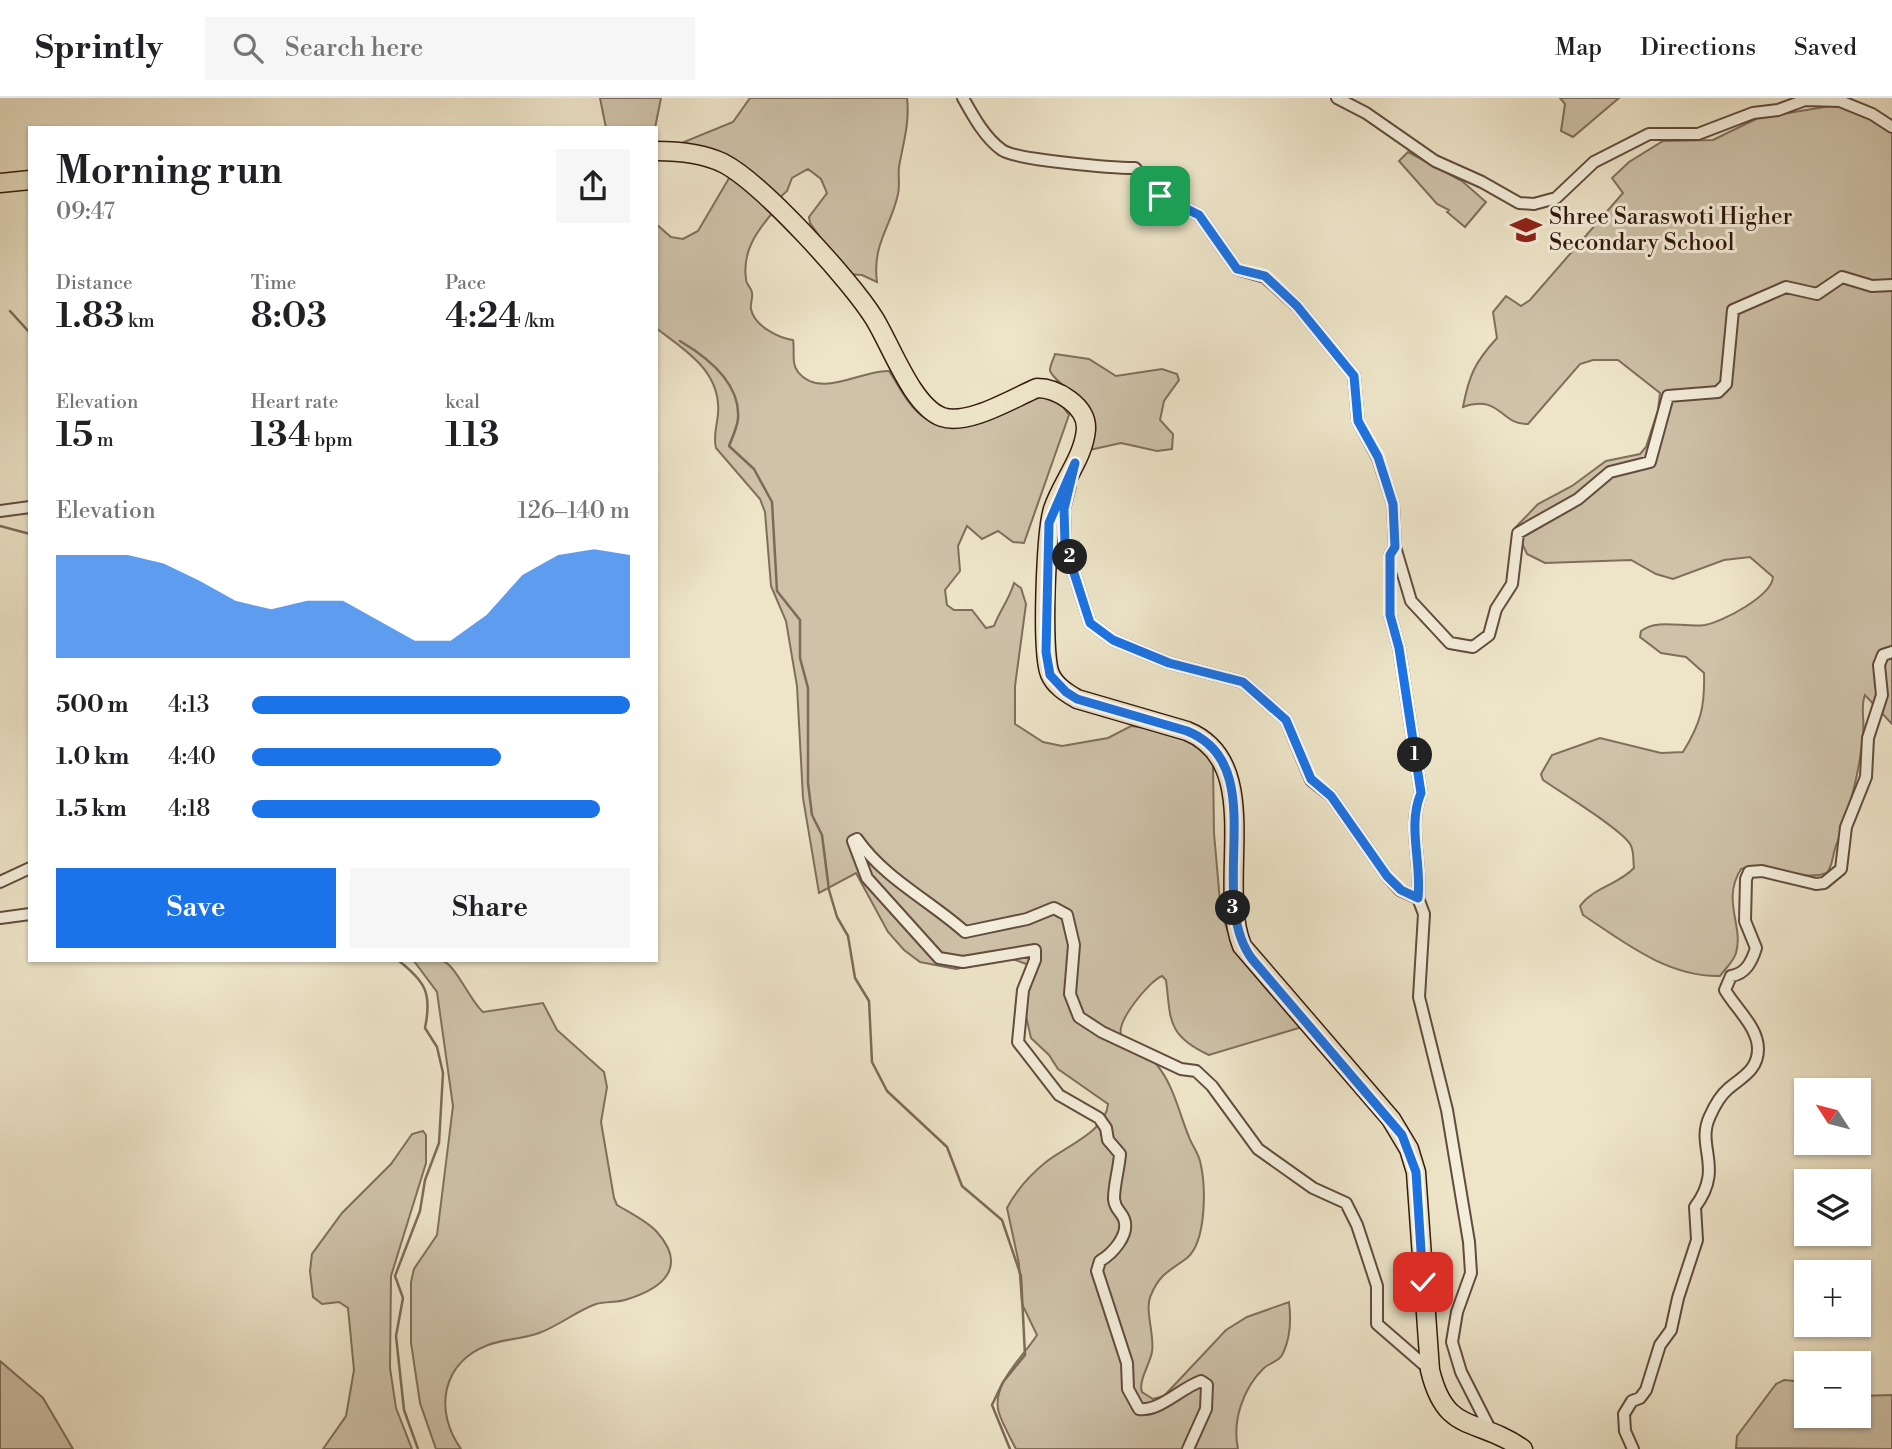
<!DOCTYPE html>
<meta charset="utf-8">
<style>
body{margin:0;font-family:"Libre Bodoni",serif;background:#f6f6f6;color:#202124;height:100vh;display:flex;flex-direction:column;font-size:26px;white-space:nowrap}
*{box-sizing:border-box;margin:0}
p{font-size:23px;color:#757577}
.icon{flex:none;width:38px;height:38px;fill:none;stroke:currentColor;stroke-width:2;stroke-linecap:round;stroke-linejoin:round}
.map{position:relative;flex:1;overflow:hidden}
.sheet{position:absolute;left:28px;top:28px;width:630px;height:836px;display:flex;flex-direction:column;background:#fff;border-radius:0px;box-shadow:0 2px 5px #0004}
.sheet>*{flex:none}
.needle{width:46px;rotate:306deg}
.tools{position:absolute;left:1794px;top:980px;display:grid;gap:14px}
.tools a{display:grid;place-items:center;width:77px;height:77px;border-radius:0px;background:#fff;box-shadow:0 2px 5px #0004;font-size:35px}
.pin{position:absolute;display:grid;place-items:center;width:60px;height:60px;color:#fff;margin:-30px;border-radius:14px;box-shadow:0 4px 10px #0006}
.km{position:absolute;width:35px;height:35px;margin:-18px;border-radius:50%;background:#222;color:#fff;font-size:19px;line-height:35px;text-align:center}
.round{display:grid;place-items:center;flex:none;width:74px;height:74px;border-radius:0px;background:#f6f6f6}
.head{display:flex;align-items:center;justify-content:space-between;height:119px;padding:0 28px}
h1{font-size:38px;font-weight:600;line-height:52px}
.metrics{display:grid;grid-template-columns:repeat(3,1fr);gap:10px;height:119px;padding:7px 28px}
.metrics div{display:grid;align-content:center}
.metrics b{font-size:35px;font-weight:600}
.metrics small{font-size:19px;font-weight:400}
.metrics p{font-size:19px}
.chart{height:196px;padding:14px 28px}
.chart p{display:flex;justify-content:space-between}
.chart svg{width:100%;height:126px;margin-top:7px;fill:#1a73e8;opacity:.7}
.cta{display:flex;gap:14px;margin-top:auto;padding:14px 28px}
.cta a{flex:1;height:80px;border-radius:0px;background:#1a73e8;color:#fff;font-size:28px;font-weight:600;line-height:80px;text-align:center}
.cta a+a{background:#f6f6f6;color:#202124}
ul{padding:0 28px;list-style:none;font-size:23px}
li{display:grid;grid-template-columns:112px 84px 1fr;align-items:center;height:52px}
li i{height:18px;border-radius:9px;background:#1a73e8}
header{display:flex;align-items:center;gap:42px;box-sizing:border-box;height:98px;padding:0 35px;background:#fff;border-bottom:2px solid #e0e0e0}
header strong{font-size:33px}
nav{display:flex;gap:38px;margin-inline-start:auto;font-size:24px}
.search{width:490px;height:63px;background:#f6f6f6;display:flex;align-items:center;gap:18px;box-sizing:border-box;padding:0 24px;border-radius:0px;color:#757577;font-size:26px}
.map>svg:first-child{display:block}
</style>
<header>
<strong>Sprintly</strong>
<div class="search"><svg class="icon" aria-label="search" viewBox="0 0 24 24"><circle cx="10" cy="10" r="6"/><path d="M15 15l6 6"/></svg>Search here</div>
<nav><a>Map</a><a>Directions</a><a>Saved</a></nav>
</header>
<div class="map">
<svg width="1892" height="1351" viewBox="0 0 1892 1351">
<rect width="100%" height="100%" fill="#eee5c9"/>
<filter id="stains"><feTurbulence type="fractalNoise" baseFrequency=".00286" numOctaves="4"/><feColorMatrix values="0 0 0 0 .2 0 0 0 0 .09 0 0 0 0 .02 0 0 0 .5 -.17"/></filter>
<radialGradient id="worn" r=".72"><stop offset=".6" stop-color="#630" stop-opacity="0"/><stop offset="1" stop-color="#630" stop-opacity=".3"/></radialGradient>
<path fill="#cec2a9" stroke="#806e5c" stroke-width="2" d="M 600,0 L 661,0 L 655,30 L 606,30 Z
M 750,0 L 907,0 C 910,24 903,46 899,69 C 898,78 900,88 898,96 C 891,129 872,146 877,184 L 862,177 L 847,176 L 810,125 L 809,119 L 827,95 L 821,81 L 808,71 L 792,80 L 787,93 L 775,104 L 738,67 L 674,48 L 733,24 Z
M 1560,0 L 1619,0 L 1573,39 L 1561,33 L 1565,6 Z
M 1842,6 L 1863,14 L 1892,33 L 1892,626 L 1865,597 C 1860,609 1865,622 1863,635 C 1860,674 1850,708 1837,745 C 1832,756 1834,765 1827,775 C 1798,785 1769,762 1741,771 C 1721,803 1744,827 1736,855 C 1734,863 1725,871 1720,878 C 1668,879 1625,845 1583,817 L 1580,808 C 1594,789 1618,787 1634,770 C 1633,763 1634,754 1631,748 C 1626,734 1560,694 1543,682 L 1541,676 L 1552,657 L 1600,640 L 1661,655 L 1683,654 C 1701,625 1705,608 1704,575 L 1686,559 L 1661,555 L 1640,539 L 1641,533 C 1658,520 1684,530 1705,527 C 1722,524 1772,498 1773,479 L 1750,459 L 1724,462 L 1673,481 L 1656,476 L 1631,462 L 1545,465 L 1527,456 L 1515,430 L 1538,406 L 1572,388 L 1606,363 L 1640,356 L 1646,349 L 1658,312 L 1660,295 L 1618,262 L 1593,262 L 1580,266 L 1528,326 C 1500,327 1501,296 1463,309 C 1469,277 1475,264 1497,240 L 1493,214 L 1506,198 L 1521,208 L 1530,202 L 1623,95 L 1612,80 L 1629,64 L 1663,43 L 1713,42 L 1758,20 Z
M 1408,54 L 1462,83 L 1486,104 L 1465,129 L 1447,114 L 1449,112 L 1437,106 L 1399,63 Z
M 732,75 L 774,113 C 757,133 742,153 746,181 C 746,187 752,190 752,195 C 753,200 750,206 751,211 C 754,228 779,240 793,242 C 795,252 791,266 798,274 C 820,302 863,271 889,273 C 899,288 909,310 925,320 C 959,342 1014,294 1055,298 L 1069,317 L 1024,445 L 1013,444 L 998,433 L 982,441 L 967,428 L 958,448 L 960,473 L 945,492 L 947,507 L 954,512 L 972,512 L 986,530 L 994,528 C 1000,512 1009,502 1014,485 L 1021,490 L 1026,506 L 1015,588 L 1015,626 L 1043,644 L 1062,648 L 1108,640 L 1131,628 L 1197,637 L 1213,667 L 1214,735 L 1221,815 L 1234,849 L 1302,929 L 1209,957 C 1166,937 1171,921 1166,882 L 1162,878 C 1149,883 1117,923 1121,936 C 1125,950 1148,956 1157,967 C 1174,988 1179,1015 1189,1039 C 1192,1047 1198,1055 1200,1063 C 1206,1087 1207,1143 1187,1160 C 1170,1173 1160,1175 1151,1197 C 1144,1212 1155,1237 1152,1254 C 1150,1266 1138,1283 1142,1294 L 1153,1301 L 1164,1298 L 1226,1232 L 1247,1219 L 1289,1204 C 1291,1220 1291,1237 1284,1253 C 1281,1263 1271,1264 1264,1270 C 1243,1290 1232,1323 1238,1351 L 1016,1351 C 1010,1339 1003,1327 999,1315 C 990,1287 1024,1258 1037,1237 L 1022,1206 L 1019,1166 L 1007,1110 C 1016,1093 1031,1076 1046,1064 C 1064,1049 1106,1034 1108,1006 L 1058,971 L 1049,957 L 1031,940 L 1024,909 L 1029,867 L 1010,860 L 956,871 L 920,864 L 904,852 L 888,834 L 856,775 L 819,795 L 803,700 L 797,588 L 786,523 L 771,488 L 765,414 L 760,401 L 716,350 C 712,334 720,321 718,306 C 716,270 682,250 656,230 L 656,126 L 671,139 L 683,141 L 698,133 Z
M 1055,256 L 1089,261 L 1116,278 L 1162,271 L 1177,276 L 1179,282 L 1164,303 L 1160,322 L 1173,336 L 1172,351 L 1157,353 L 1121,345 L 1085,353 L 1085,307 C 1079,300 1049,278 1050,272 C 1050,267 1054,260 1055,256 Z
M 414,863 C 423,863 434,861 442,863 C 455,865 470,903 483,914 L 543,905 L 557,932 L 604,974 L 607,989 L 601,1024 L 614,1100 L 617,1107 C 630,1115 647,1123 657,1134 C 688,1169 663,1190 628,1201 C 618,1205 607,1203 596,1206 C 576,1213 559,1228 539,1235 C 523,1241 504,1241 488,1247 C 441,1265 434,1313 461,1351 L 436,1351 L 420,1305 L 411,1245 L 411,1184 L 414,1171 L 437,1137 L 453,1008 L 437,894 Z
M 423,1033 L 426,1037 L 426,1065 L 391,1178 L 390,1270 L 396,1310 L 412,1351 L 323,1351 L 346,1318 L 354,1272 L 348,1210 L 339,1204 L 322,1206 L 313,1199 L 310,1173 L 312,1156 L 342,1115 L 391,1066 L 412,1036 Z
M 0,1263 L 43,1300 L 73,1351 L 0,1351 Z
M 1784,1282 L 1806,1284 L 1806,1318 L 1858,1318 L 1859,1298 L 1892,1297 L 1892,1351 L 1736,1350 L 1737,1338 L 1776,1286 Z"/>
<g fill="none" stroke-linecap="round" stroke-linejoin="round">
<path stroke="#7d6a58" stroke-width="2.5" d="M 10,213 L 30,235
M 680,243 C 707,259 741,285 738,321 C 737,330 732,340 729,348 L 754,371 L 772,404 L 777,493 L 800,522 L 800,560 L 808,590 L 808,685 L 812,717 L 822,737 L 829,792 L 837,819 L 848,838 L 855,880 L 869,903 L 872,964 L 887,993 L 947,1049 L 962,1088 L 1002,1122 L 1021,1178 L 1025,1257 L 1003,1284 L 992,1307 L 1010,1351
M 0,428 L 30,436
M 399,863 C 426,884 432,896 425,930 L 437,949 L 443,975 L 439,1045 L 425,1082 L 420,1113 L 395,1178 L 403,1200 L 396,1238 L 404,1312 L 418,1351"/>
<defs>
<path id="minor" d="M 963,0 C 973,18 985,40 1002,52 C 1016,62 1113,70 1135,70 L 1160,98 L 1199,117 L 1237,171 L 1265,179 L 1297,208 L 1354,278 L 1358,323 L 1378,360 L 1393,406 L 1395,449 L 1411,503 L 1450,545 L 1473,549 L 1489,537 L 1496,511 L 1512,486 L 1518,435 L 1578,401 L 1610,374 L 1650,364 L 1668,298 L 1718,294 L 1726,286 L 1733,212 L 1786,189 L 1817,196 L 1842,179 L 1872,188 L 1892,187
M 1337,0 L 1366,15 L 1435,63 L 1482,84 L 1519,105 L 1534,106 L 1556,100 L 1594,64 L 1649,36 L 1698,36 L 1753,15 L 1778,12 L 1805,2 L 1840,3 L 1872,16 L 1892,29
M 1070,388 L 1064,411 L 1065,447 L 1090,525 L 1113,542 L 1169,565 L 1243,584 L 1286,622 L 1311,682 L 1331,698 L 1387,778 L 1400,792 L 1418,800 L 1424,816 L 1419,899 L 1447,1012 L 1469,1144 L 1471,1175 L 1457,1214 L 1452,1244 L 1461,1274 L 1491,1333
M 0,413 L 30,409
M 1395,449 L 1390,457 L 1390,517 L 1399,550 L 1421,695 C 1407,728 1422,764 1418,800
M 0,784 L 30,770
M 0,820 L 30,816
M 1188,1351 L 1206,1311 L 1207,1287 L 1201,1283 C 1181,1290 1159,1314 1139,1311 L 1128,1291 L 1127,1265 L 1097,1173 L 1100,1163 C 1112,1156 1130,1137 1124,1121 C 1121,1113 1115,1112 1114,1101 C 1114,1086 1119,1071 1120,1056 L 1108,1042 L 1106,1030 L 1099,1020 L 1059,997 L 1018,944 L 1023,892 L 1035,862 L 1035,852 L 963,864 L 939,860 L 867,780 L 853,743 L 857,741 C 885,781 929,802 965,834 L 1027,821 L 1054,810 L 1067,817 L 1074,847 L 1070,896 L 1079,919 L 1102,934 L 1181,971 L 1196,973 L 1212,988 L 1258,1051 L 1313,1090 L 1346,1105 L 1357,1127 L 1377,1188 L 1377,1226 L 1430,1272
M 1633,1351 L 1625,1333 L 1624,1316 L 1632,1303 L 1640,1300 L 1646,1292 L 1660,1247 L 1671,1232 L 1678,1200 L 1697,1142 L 1695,1109 C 1725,1069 1695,1049 1710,1018 C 1714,1009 1721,997 1728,991 C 1742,979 1758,972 1758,951 C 1758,929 1736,911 1725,892 L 1731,878 C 1746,876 1752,863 1756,850 L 1745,823 L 1746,781 L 1749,774 L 1762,773 L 1816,786 L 1824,785 L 1841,771 L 1846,729 L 1866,679 L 1868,640 L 1882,597 L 1879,567 L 1883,557 L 1892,554"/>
<path id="primary" d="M 656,53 C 679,53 702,55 723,65 C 762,85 851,183 874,220 C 891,247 912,308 942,319 C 968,328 1013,300 1037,290 C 1057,290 1087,308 1086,331 C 1084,359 1062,384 1053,411 C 1046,434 1041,555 1050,576 C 1055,588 1067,595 1077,601 L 1187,633 C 1266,665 1216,783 1242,848 L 1391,1021 L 1409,1051 L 1416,1074 L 1430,1272 C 1446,1338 1476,1318 1523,1351
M 0,85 L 30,82"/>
</defs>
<use href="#minor" stroke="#624c3d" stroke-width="14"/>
<use href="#primary" stroke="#33190e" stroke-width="21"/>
<use href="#minor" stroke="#f4eedc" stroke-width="10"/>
<use href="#primary" stroke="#eee5c9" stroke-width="18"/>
</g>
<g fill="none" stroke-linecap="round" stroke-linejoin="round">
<defs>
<path id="route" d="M 1160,98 L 1199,117 L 1237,171 L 1265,178 L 1297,208 L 1354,278 L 1358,323 L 1378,359 L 1393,406 L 1395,449 L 1390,457 L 1390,517 L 1399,550 L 1421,695 C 1407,728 1422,764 1418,800 L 1401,792 L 1387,778 L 1331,698 L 1311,681 L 1286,622 L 1243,584 L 1169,565 L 1113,542 L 1090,525 L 1065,447 L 1064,411 L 1075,365 L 1049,425 L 1046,554 L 1050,577 L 1066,594 L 1077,601 L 1187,633 C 1274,668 1204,796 1252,861 L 1402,1037 L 1416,1074 L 1423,1184"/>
</defs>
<use href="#route" stroke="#fff" stroke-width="14"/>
<use href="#route" stroke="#1a73e8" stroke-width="9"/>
</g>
<defs>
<symbol id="school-bare" viewBox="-9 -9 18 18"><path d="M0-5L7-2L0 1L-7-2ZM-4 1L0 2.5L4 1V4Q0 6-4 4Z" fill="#8f2418" stroke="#f4eedc" stroke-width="2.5" paint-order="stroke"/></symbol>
</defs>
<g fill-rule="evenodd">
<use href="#school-bare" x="1504" y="110" width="44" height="44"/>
</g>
<g text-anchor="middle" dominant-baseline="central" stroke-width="6" stroke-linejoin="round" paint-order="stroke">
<g font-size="23" fill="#33190e" stroke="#f4eedc" text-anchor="start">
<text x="1549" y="119">Shree Saraswoti Higher<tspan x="1549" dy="26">Secondary School</tspan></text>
</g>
</g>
<rect width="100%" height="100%" filter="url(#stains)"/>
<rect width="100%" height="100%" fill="url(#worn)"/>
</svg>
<div class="tools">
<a><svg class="needle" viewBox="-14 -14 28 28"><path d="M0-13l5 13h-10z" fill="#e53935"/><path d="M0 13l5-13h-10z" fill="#757577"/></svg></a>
<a><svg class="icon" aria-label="layers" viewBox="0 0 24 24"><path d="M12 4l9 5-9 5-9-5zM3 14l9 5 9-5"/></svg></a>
<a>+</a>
<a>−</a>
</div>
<div class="pin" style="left:1160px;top:98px;background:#1e9e55"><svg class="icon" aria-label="arrive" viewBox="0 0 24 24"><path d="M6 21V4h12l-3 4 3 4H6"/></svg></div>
<div class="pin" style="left:1423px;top:1184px;background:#d93025"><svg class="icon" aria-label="check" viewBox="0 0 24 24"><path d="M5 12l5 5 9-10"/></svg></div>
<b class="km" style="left:1415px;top:657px">1</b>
<b class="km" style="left:1070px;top:459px">2</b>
<b class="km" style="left:1233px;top:810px">3</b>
<section class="sheet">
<div class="head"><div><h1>Morning run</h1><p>09:47</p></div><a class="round"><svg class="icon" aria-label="share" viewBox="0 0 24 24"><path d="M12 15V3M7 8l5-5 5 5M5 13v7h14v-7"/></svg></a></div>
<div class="metrics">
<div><p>Distance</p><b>1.83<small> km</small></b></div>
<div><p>Time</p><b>8:03</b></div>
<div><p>Pace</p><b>4:24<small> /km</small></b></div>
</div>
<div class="metrics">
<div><p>Elevation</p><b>15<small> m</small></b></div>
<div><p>Heart rate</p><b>134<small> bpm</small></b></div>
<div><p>kcal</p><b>113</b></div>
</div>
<div class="chart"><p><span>Elevation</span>126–140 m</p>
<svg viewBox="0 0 160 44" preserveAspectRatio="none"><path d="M0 44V8L10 8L20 8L30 11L40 17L50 24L60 27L70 24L80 24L90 31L100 38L110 38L120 29L130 15L140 8L150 6L160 8V44z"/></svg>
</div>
<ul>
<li><b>500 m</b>4:13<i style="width:100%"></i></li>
<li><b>1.0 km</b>4:40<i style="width:66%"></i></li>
<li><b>1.5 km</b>4:18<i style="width:92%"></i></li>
</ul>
<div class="cta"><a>Save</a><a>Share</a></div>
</section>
</div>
